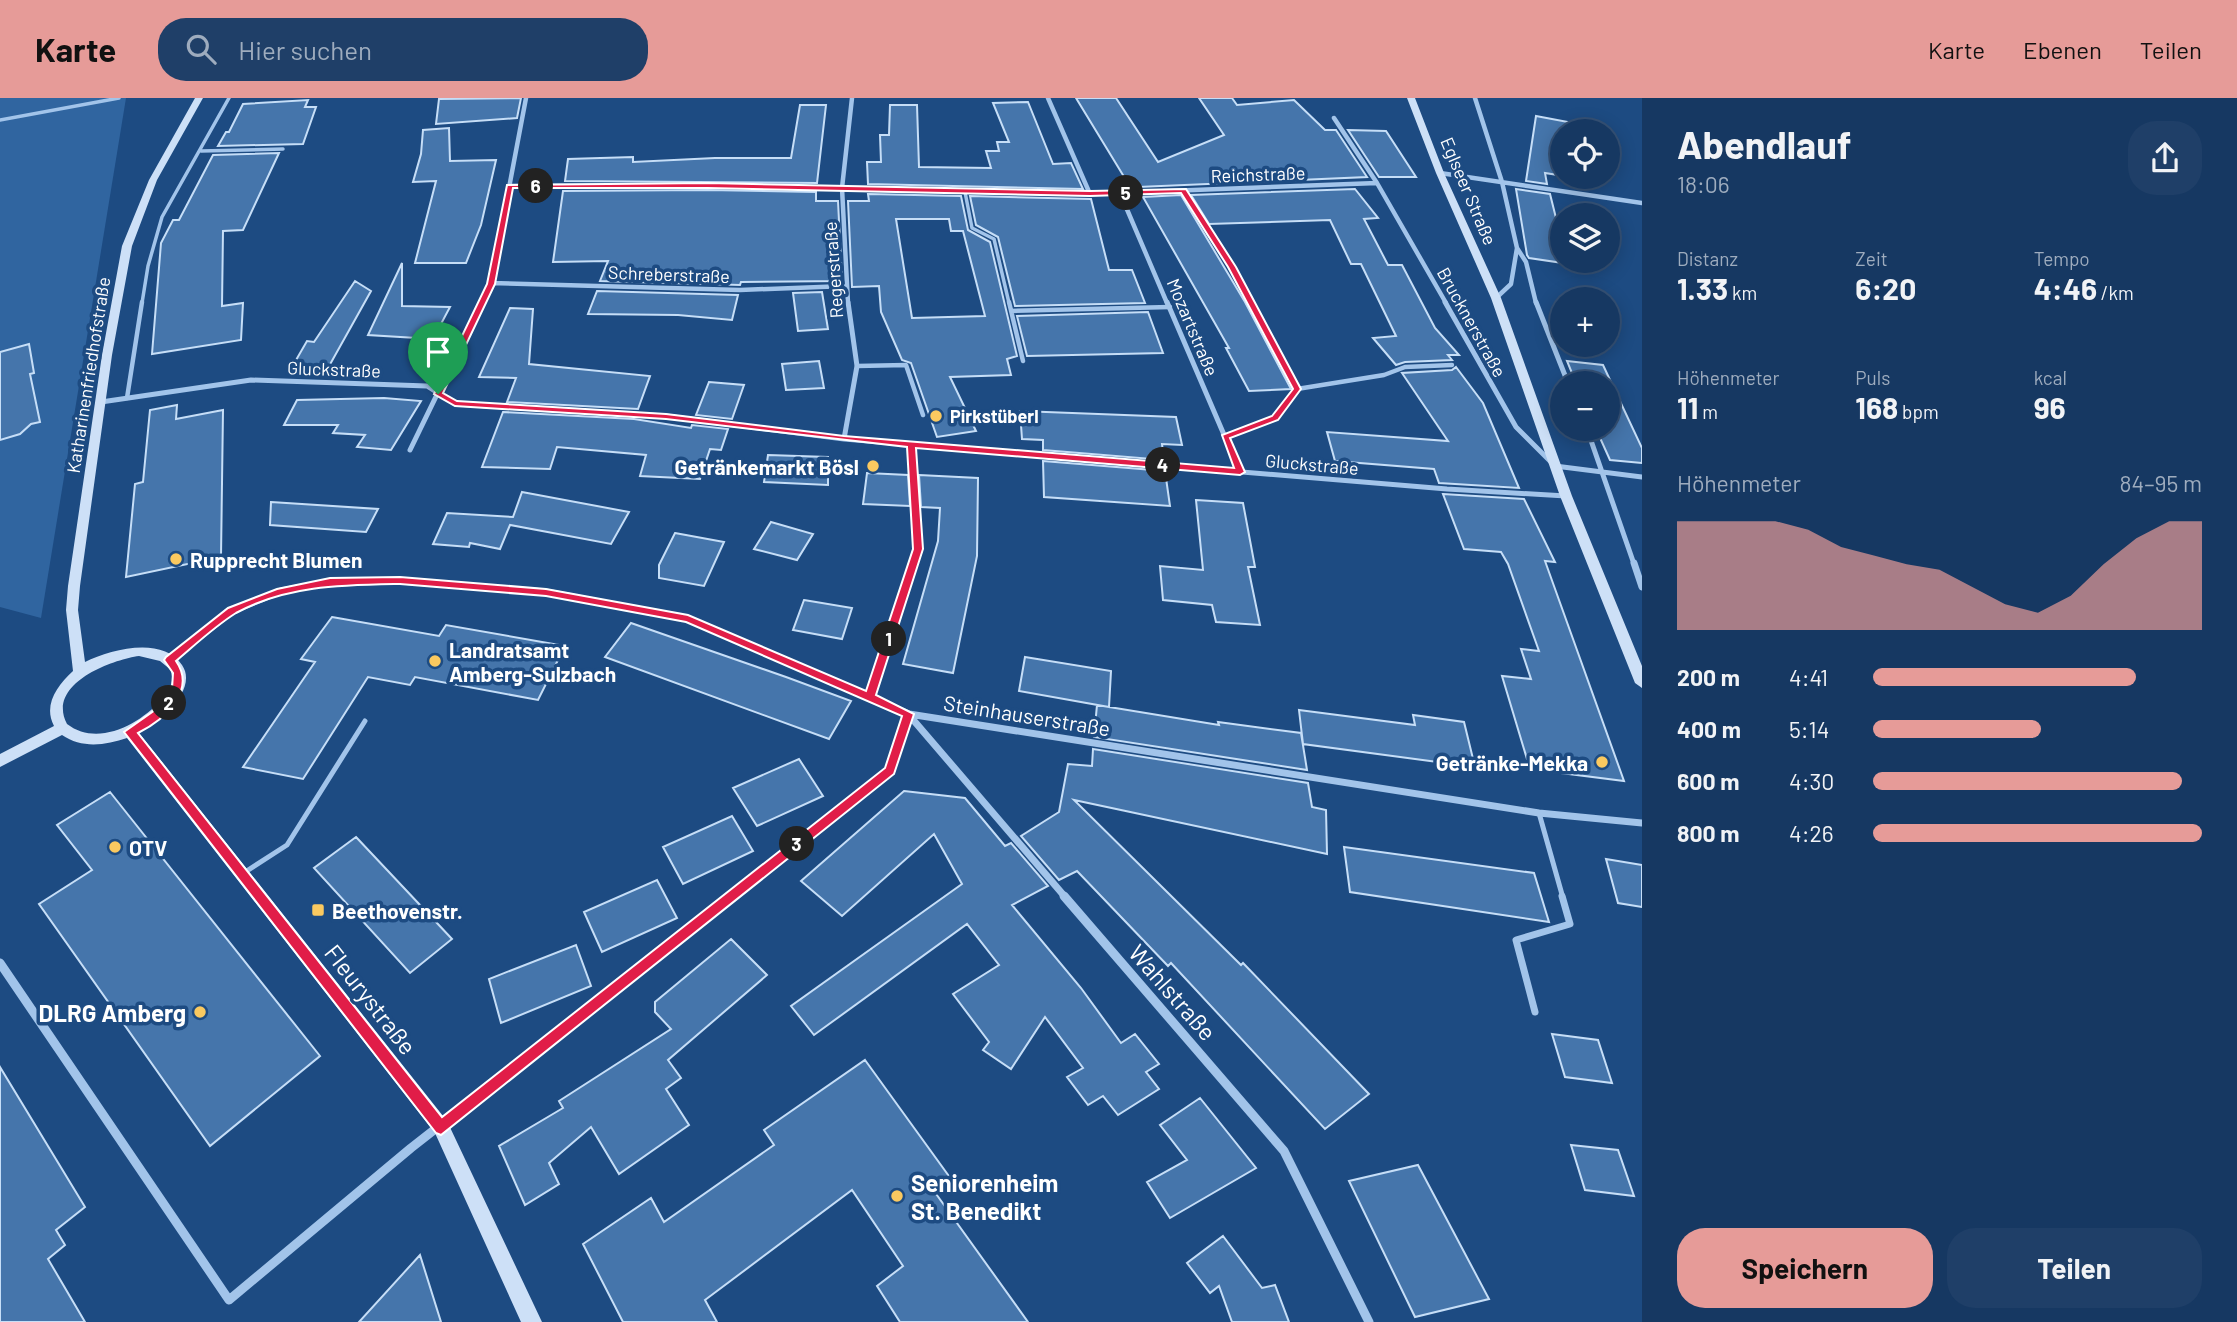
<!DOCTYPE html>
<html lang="de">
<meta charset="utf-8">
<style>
body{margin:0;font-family:Barlow,sans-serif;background:#1f3f68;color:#f1f3f6;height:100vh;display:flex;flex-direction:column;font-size:26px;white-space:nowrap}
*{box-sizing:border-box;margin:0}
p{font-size:23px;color:#9eacbe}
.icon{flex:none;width:38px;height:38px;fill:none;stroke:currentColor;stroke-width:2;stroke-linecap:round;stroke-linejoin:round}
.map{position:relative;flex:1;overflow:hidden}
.sheet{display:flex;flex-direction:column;background:#163862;width:595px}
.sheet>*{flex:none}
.controls{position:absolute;left:1550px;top:21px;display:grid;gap:14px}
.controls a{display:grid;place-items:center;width:70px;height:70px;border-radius:50%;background:#163862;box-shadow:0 4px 18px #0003,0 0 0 2px #355277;font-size:35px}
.pin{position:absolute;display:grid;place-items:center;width:60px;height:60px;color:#fff;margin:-72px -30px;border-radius:50% 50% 50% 0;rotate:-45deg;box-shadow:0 0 7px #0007}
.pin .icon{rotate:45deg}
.km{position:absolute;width:35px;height:35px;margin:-18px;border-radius:50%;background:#222;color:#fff;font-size:19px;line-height:35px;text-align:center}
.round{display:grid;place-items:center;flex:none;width:74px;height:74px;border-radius:28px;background:#1f3f68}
.summary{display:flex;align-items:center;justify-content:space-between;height:119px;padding:0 35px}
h1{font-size:38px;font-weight:700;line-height:52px}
.stats{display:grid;grid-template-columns:repeat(3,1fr);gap:10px;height:119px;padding:7px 35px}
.stats div{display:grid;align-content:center}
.stats b{font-size:30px;font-weight:700}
.stats small{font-size:19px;font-weight:400}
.stats p{font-size:19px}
.chart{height:196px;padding:14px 35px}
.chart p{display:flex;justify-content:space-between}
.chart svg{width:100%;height:126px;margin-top:7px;fill:#e69b98;opacity:.7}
.primary-button{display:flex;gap:14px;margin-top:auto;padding:14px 35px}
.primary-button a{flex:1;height:80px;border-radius:28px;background:#e69b98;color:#111;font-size:28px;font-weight:700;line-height:80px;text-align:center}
.primary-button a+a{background:#1f3f68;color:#f1f3f6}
ul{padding:0 35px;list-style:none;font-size:23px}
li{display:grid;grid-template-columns:112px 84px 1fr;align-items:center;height:52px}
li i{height:18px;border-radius:9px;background:#e69b98}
header{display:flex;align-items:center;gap:42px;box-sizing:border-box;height:98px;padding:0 35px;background:#e69b98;color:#111}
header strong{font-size:33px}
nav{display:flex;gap:38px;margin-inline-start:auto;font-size:24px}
.search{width:490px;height:63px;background:#1f3f68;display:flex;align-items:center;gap:18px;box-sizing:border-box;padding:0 24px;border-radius:28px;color:#9eacbe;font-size:26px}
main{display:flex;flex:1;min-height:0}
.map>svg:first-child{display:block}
</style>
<header>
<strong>Karte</strong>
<div class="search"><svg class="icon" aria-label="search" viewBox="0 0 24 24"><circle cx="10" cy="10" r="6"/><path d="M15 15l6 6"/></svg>Hier suchen</div>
<nav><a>Karte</a><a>Ebenen</a><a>Teilen</a></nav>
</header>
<main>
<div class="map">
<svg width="1642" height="1224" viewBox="0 0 1642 1224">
<rect width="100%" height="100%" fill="#1d4b82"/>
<path fill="#3065a0" d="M 0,0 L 126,0 L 41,520 L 0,509 Z"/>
<path fill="#4575ab" stroke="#c6def7" stroke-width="2" fill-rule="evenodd" d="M 521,0 L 517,20 L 436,26 L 439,1 Z
M 1076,0 L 1116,0 L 1158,64 L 1224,37 L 1199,0 L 1232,0 L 1237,7 L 1294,2 L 1325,32 L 1336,32 L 1367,79 L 1138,89 L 1134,82 L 1126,82 Z
M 308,2 L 305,9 L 316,9 L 303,46 L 218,48 L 226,34 L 229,34 L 243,6 Z
M 1028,4 L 1053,66 L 1071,65 L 1083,91 L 868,86 L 867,64 L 881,64 L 880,37 L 889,37 L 890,7 L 917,7 L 919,69 L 991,70 L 986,53 L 999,53 L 997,44 L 1009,44 L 993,5 Z
M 800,7 L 826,7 L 817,85 L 565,83 L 568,61 L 633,59 L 633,64 L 715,60 L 791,60 Z
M 1536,18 L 1568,24 L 1566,33 L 1563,33 L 1558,77 L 1545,75 L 1547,86 L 1526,83 Z
M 449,30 L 450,63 L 496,62 L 481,127 L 466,165 L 415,165 L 436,83 L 413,84 L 421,56 L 423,32 Z
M 1348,32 L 1386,33 L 1416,79 L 1379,79 Z
M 279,55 L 243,132 L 223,133 L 222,208 L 243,205 L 241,242 L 152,256 L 161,145 L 173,122 L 179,122 L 213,57 Z
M 1355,91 L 1378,120 L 1364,121 L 1388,167 L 1402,167 L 1435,230 L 1459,257 L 1448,257 L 1452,262 L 1405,264 L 1396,267 L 1373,240 L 1396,238 L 1361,166 L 1351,166 L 1330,122 L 1209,126 L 1191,97 Z
M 1516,91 L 1550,96 L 1563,148 L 1563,165 L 1529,160 L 1527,157 Z
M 708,92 L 816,94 L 816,103 L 838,103 L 842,183 L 741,184 L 740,187 L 600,183 L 608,163 L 553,164 L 563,93 Z
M 868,96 L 961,98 L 968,132 L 990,144 L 1017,258 L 1007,261 L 1011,277 L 950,279 L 976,333 L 937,339 L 911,265 L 902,262 L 881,214 L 879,188 L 852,189 L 848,103 L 869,103 ZM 896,121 L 949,121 L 951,133 L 963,133 L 985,218 L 912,220 Z
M 1181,97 L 1245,204 L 1291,291 L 1249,293 L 1226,250 L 1229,250 L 1143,99 Z
M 970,98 L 1091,101 L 1109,172 L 1132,172 L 1145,205 L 1015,208 L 998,139 L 976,127 Z
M 402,165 L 402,208 L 450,209 L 433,241 L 368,237 Z
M 355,183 L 371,193 L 328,270 L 292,269 L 307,243 L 314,244 Z
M 597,193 L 738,197 L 732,222 L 678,217 L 588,216 Z
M 822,194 L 828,231 L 798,233 L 793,195 Z
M 510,210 L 533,211 L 529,266 L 650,278 L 638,311 L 507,304 L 516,280 L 479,279 Z
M 1148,214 L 1163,255 L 1027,258 L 1017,218 Z
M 29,246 L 34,275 L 30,276 L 40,324 L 31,326 L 20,336 L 0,342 L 0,254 Z
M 819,263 L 824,290 L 786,292 L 782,266 Z
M 1567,263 L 1603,267 L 1642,350 L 1642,365 L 1610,362 L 1596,331 L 1608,331 L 1608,285 L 1576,285 Z
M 1456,269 L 1483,305 L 1519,390 L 1439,385 L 1434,371 L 1335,363 L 1327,334 L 1448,343 L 1402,275 L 1452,272 Z
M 709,284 L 744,287 L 732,321 L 696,317 Z
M 384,300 L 421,303 L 391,352 L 357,349 L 365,337 L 333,335 L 338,327 L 284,327 L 297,302 Z
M 177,307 L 176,321 L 223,312 L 221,459 L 126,479 L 135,386 L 143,384 L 150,312 Z
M 1020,313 L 1176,319 L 1182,347 L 1162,346 L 1164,362 L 1043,352 L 1043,342 L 1022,341 Z
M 503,314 L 634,321 L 691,330 L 692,327 L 728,331 L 721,352 L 710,351 L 700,381 L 640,378 L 646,357 L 557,349 L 550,371 L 482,369 Z
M 768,357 L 828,359 L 828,387 L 764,384 Z
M 1043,363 L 1165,373 L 1170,408 L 1044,399 Z
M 867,375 L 908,377 L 910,408 L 863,406 Z
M 919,377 L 978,380 L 977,458 L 953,575 L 903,566 L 938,443 L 940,410 L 921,409 Z
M 522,394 L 629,414 L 611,446 L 510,427 L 500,451 L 470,445 L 469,449 L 433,446 L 447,415 L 513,419 Z
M 1443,396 L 1524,401 L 1555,464 L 1545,463 L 1624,683 L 1530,671 L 1502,578 L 1531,581 L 1521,551 L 1539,553 L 1508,466 L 1501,454 L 1464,451 Z
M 1196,402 L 1243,405 L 1255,469 L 1248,469 L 1260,527 L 1216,524 L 1212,507 L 1163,502 L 1160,468 L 1203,472 Z
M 271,404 L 378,411 L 366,434 L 270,427 Z
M 771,424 L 813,436 L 797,462 L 754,451 Z
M 675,435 L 724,444 L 704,488 L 659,480 L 659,467 Z
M 804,502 L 852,510 L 842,541 L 793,532 Z
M 332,519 L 439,538 L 446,527 L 565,548 L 538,602 L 415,579 L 410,587 L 368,579 L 303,681 L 243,669 L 315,564 L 301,561 Z
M 631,525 L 786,579 L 851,603 L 829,641 L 605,559 Z
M 1025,559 L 1111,573 L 1109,609 L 1019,593 Z
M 1097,607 L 1219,627 L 1218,624 L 1301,635 L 1307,672 L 1094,639 Z
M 1299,612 L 1415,627 L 1413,617 L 1464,624 L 1475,669 L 1303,646 Z
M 1093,651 L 1308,685 L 1312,709 L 1326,712 L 1327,756 L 1074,702 L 1241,867 L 1243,865 L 1369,996 L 1325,1031 L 1171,865 L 1168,868 L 1077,773 L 1059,782 L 1021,738 L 1059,714 L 1068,666 L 1092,668 Z
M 799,661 L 823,698 L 757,728 L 733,690 Z
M 904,693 L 965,700 L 1005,748 L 1011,745 L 1048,788 L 1012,807 L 1081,890 L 1121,945 L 1135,936 L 1159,966 L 1146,974 L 1159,991 L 1118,1017 L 1103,998 L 1088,1007 L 1067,979 L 1083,970 L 1045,919 L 1011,971 L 983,952 L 989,944 L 953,896 L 999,867 L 967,826 L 814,937 L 791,908 L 962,786 L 934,736 L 842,818 L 801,783 Z
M 110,694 L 320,958 L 210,1048 L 39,806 L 92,772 L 57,727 Z
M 732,718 L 753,753 L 683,786 L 663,749 Z
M 356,739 L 452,841 L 410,875 L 314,770 Z
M 1344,749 L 1534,775 L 1549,824 L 1350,794 Z
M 1606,761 L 1642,767 L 1642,809 L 1618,805 Z
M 657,782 L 677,820 L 602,854 L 584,814 Z
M 731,841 L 767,877 L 668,962 L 681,980 L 666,991 L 689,1027 L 619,1076 L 591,1029 L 549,1065 L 559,1086 L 525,1107 L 499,1048 L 563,1010 L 559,1003 L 671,931 L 655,914 L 655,904 Z
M 576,847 L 591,888 L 501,925 L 489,881 Z
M 1552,936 L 1598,942 L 1612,985 L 1565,979 Z
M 865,962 L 951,1081 L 934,1093 L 1028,1224 L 900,1224 L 877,1188 L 903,1168 L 852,1092 L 705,1202 L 717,1224 L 623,1224 L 583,1146 L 651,1100 L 664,1124 L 774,1047 L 764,1032 Z
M 0,969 L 85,1109 L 56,1132 L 65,1147 L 48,1161 L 85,1224 L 0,1224 Z
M 1200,1000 L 1256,1070 L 1170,1120 L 1147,1084 L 1187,1062 L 1160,1027 Z
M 1571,1047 L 1618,1052 L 1634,1098 L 1585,1092 Z
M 1418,1067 L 1489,1201 L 1415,1219 L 1349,1083 Z
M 1223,1138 L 1262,1190 L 1275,1187 L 1289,1224 L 1232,1224 L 1219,1188 L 1210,1195 L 1187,1165 Z
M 420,1157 L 441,1224 L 359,1224 Z"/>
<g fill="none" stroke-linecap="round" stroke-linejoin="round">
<path stroke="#a2c4ea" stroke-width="3.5" d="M 0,22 L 119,0
M 201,53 L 283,51
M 1184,93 L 1251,205
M 965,94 L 972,130 L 994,141 L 1009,205
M 142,205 L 148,168 L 162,119 L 229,0"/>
<path stroke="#a2c4ea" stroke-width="4.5" d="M 1009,204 L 1023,263
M 1011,213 L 1170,209
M 857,268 L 906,267 L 923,317
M 1297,291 L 1384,277 L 1405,269 L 1452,267
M 127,300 L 142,204
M 1225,339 L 1275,320 L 1297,291 L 1250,204"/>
<path stroke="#a2c4ea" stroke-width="5" d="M 1539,715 L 1563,800
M 242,776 L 287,747 L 365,623"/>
<path stroke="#a2c4ea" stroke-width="7" d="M 1535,914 L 1516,842 L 1570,826 L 1562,798"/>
<path stroke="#a2c4ea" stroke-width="4.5" d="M 1048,0 L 1090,96
M 1475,0 L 1502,84 L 1517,150 L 1526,164 L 1536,205
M 1334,20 L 1377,85 L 1446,205
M 1440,75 L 1642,105
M 510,88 L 708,87 L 1090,96 L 1377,85
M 1120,95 L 1167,205
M 491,185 L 740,192 L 846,188
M 1496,200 L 1511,186 L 1517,150
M 481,205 L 491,185 L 526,0
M 848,205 L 842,90 L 852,0"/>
<path stroke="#a2c4ea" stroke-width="5" d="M 1167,204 L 1240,374
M 1445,204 L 1516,329 L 1555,368 L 1642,379
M 1536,204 L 1568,285
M 101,304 L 251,282 L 427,288 L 455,306 L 666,318 L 844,341 L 1447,391 L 1566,398
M 1587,331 L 1634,466
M 844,341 L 857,268 L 848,204
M 912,346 L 918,451 L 913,466
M 410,352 L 482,204"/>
<path stroke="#a2c4ea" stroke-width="7" d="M 1634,465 L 1642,489
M 170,562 L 232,513 L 281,493 L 330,484 L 400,483 L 546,494 L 688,521 L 909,616 L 1539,715 L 1642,725
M 870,599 L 914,465
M 909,617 L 1066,800
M 730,800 L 890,673 L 909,616"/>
<path stroke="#a2c4ea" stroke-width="9" d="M 1064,798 L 1284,1053 L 1369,1224
M 0,865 L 229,1202 L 411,1050 L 733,798"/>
<path fill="#cde0f7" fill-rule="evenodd" d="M 195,0 L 203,0 L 157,82 L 132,148 L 112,257 L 80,488 L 78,512 L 85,564 C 111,551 163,538 182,567 C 199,592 158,625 139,635 L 447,1023 L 542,1224 L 521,1224 L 435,1035 L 127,640 C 106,647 82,651 62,637 L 0,669 L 0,656 L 54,628 C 43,607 57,588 73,573 L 66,512 L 68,488 L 102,257 L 122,148 L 149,82 ZM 139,558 L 160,563 L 171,572 C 171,576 173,580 172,583 C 171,590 166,597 161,602 C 139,627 97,649 67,626 C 46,586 111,562 139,558 Z
M 1407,0 L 1415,0 L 1444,75 L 1501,200 L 1572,398 L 1642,568 L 1642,590 L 1635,585 L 1560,398 L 1491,200 L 1436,75 Z"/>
</g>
<path fill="#e11d48" stroke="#fff" stroke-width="2" fill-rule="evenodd" d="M 708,85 L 1090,93 L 1186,91 L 1236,169 L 1301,291 L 1278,322 L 1230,340 L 1245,374 L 1240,377 L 916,350 L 923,451 L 876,597 L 914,616 L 894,676 L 441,1037 L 436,1035 L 124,634 L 162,607 L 172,591 L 173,575 L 164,562 L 166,559 L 228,510 L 277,491 L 330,480 L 400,479 L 546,491 L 688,517 L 866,593 L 913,451 L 907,349 L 666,321 L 455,308 L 434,296 L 487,186 L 507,87 ZM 513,90 L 708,90 L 1090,98 L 1181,95 L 1228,169 L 1293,291 L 1272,318 L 1222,337 L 1234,370 L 844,338 L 666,316 L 457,303 L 443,295 L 495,186 ZM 400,486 L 546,498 L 686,524 L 902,618 L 885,670 L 442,1019 L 138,635 C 164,622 197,593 176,563 C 195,547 215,528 236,515 C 287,487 344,487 400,486 Z"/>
<g fill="#fac960" stroke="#1d4b82" stroke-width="2.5">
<circle cx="936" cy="318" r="7"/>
<circle cx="873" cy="368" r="7"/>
<circle cx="176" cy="461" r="7"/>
<circle cx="435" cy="563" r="7"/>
<circle cx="1602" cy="664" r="7"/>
<circle cx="115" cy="749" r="7"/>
<rect x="311" y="805" width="14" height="14" rx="3.5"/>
<circle cx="200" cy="914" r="7"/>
<circle cx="897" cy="1098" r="7"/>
</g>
<g text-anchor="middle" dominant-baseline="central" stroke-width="7" stroke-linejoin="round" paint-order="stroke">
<g font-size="18" fill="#fff" stroke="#1d4b82">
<text transform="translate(1258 76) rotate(-2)">Reichstraße</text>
<text transform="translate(1469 93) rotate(67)">Eglseer Straße</text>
<text transform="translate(833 172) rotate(-94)">Regerstraße</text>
<text transform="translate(669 176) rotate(2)">Schreberstraße</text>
<text transform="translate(1472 224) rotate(61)">Brucknerstraße</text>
<text transform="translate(1193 229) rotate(67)">Mozartstraße</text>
<text transform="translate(334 271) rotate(2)">Gluckstraße</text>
<text transform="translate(88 277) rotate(-81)">Katharinenfriedhofstraße</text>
<text transform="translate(1312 366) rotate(5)">Gluckstraße</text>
</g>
<g font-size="18" font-weight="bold" fill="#fff" stroke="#1d4b82" text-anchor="start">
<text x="950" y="318">Pirkstüberl</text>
</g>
<g font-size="21" font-weight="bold" fill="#fff" stroke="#1d4b82" text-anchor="start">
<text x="859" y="368" text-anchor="end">Getränkemarkt Bösl</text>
<text x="190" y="461">Rupprecht Blumen</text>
<text x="449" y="551">Landratsamt<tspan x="449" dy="24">Amberg-Sulzbach</tspan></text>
<text x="1588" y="664" text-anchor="end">Getränke-Mekka</text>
<text x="129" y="749">OTV</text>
<text x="332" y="812">Beethovenstr.</text>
</g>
<g font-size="21" fill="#fff" stroke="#1d4b82">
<text transform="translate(1027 617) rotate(9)">Steinhauserstraße</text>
</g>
<g font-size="24" fill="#fff" stroke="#1d4b82">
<text transform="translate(1173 894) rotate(49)">Wahlstraße</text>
<text transform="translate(371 901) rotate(52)">Fleurystraße</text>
</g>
<g font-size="24" font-weight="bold" fill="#fff" stroke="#1d4b82" text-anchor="end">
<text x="186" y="914">DLRG Amberg</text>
<text x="911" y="1084" text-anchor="start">Seniorenheim<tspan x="911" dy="28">St. Benedikt</tspan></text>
</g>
</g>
</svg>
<div class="controls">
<a><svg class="icon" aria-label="locate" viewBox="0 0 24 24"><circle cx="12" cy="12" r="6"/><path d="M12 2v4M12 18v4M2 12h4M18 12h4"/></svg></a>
<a><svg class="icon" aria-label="layers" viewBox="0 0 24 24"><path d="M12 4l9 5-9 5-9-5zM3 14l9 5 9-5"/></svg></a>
<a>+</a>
<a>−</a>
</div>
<div class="pin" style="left:438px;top:296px;background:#1e9e55"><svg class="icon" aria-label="arrive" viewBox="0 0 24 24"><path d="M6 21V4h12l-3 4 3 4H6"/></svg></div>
<b class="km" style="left:889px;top:541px">1</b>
<b class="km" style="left:169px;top:605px">2</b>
<b class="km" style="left:797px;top:746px">3</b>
<b class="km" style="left:1163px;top:367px">4</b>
<b class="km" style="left:1126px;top:95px">5</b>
<b class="km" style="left:536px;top:88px">6</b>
</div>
<section class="sheet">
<div class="summary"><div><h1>Abendlauf</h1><p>18:06</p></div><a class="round"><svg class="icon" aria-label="share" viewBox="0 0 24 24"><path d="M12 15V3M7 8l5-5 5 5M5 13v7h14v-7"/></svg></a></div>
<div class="stats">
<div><p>Distanz</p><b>1.33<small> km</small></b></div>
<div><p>Zeit</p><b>6:20</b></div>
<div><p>Tempo</p><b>4:46<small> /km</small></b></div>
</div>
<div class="stats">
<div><p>Höhenmeter</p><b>11<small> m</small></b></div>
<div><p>Puls</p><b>168<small> bpm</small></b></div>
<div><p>kcal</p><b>96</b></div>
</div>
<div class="chart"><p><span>Höhenmeter</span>84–95 m</p>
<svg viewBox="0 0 160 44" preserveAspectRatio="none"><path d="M0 44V6L10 6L20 6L30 6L40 9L50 15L60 18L70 21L80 23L90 29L100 35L110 38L120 32L130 21L140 12L150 6L160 6V44z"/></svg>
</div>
<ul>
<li><b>200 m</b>4:41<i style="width:80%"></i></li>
<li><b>400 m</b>5:14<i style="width:51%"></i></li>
<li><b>600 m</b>4:30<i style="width:94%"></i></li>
<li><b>800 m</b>4:26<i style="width:100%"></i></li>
</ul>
<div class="primary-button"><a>Speichern</a><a>Teilen</a></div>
</section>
</main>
